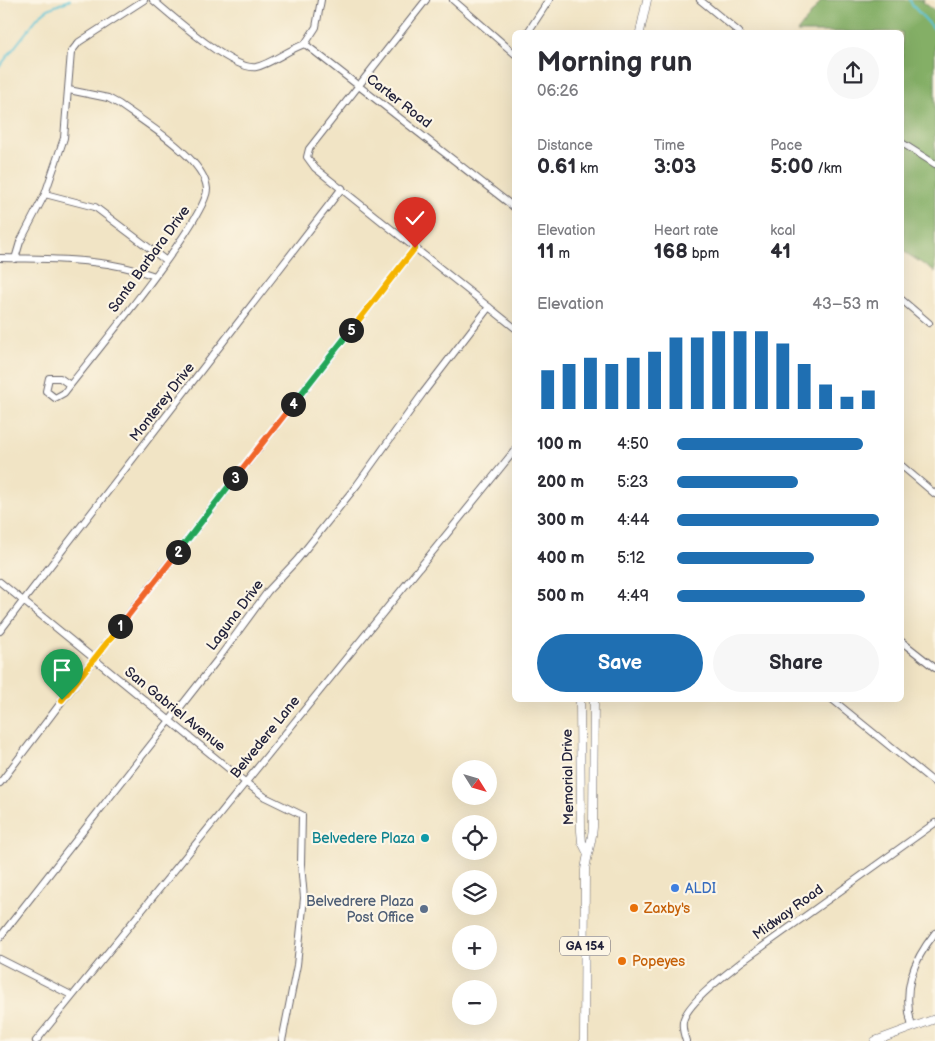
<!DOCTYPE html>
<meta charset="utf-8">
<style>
body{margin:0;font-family:"Balsamiq Sans",sans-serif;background:#f7f7f7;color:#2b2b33;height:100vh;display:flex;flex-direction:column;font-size:19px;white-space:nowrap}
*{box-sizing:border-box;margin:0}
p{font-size:16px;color:#7c7c81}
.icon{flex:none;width:28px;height:28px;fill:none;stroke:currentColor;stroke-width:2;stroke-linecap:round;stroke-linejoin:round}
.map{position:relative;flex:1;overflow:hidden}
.side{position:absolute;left:512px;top:30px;width:392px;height:672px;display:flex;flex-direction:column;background:#fff;border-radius:8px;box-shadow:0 5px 20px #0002}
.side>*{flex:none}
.needle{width:32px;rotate:127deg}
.fabs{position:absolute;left:452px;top:760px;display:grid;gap:10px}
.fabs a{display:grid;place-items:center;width:45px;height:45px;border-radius:50%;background:#fff;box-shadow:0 5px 20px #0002;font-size:25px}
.pin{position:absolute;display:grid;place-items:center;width:42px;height:42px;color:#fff;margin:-51px -21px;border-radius:50% 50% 50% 0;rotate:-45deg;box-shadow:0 0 5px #0007}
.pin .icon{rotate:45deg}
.km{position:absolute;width:25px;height:25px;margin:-12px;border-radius:50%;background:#222;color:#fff;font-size:14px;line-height:25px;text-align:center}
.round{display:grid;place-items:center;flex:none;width:52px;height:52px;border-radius:26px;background:#f7f7f7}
.summary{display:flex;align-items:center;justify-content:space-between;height:85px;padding:0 25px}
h1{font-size:28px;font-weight:800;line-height:38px}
.metrics{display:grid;grid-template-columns:repeat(3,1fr);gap:8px;height:85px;padding:5px 25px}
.metrics div{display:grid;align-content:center}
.metrics b{font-size:21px;font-weight:800}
.metrics small{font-size:14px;font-weight:400}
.metrics p{font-size:14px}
.chart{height:140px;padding:10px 25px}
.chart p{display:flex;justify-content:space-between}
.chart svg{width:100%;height:90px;margin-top:5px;stroke:#1f6fb2;stroke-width:6}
.action{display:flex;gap:10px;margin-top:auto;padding:10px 25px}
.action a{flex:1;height:58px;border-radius:30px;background:#1f6fb2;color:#fff;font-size:20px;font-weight:800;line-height:58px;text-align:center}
.action a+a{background:#f7f7f7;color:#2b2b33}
ul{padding:0 25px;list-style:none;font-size:16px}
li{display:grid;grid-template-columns:80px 60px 1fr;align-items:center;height:38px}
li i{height:12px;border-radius:6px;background:#1f6fb2}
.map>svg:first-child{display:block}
</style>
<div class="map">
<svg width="935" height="1041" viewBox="0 0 935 1041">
<rect width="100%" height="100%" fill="#fcf5e5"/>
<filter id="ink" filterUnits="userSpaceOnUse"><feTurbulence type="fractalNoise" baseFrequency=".02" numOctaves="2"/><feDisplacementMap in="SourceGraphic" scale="10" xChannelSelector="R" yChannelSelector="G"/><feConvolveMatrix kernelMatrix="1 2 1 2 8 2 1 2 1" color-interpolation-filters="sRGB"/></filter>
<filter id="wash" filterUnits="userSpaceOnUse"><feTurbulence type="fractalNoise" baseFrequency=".0096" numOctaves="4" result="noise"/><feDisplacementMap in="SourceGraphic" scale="20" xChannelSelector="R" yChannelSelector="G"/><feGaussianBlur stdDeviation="1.12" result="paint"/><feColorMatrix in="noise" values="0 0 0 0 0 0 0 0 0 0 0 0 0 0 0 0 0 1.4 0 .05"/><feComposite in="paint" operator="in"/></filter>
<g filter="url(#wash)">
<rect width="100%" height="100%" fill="#f1e4c5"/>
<path fill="#84af66" stroke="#536850" d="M 822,0 L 924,0 L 923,2 L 935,11 L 935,272 L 903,251 L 902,32 L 797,32 Z"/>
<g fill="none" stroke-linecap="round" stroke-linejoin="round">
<path stroke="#5cc4d8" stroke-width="2" d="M 910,0 L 912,5 L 935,30
M 0,66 L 38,17 L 48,9 L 70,0"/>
</g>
</g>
<g filter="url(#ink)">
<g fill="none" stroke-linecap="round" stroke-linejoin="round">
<defs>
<path id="minor" d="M 153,0 C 171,15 233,71 256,67 C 271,64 289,49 305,44
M 426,0 L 309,149 L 307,157 L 315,168 L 515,328
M 453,0 L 515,54
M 700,0 L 739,32
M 528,32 L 549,0
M 305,44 L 515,208
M 305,44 L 316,27 L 321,0
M 69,90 L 108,98 L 119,104 C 142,121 205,158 207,189 C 208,217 88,362 64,393 L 55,398 L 46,391 L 49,378 L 60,378 L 70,385
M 902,143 L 935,164
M 45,194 L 95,207 L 165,260
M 0,258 C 52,259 105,258 155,276
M 15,259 L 20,242 L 45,194 L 64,138 L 71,52 L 79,42 L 144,0
M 902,300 L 929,323
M 902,466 L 935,494
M 0,582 L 245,782 L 265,797 L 302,815 L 301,864 L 304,898 L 297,965 L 282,1041
M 0,631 L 342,188
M 902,642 L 935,668
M 833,700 L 935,783
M 0,783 L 94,659 L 415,248
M 0,937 L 218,659 L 268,591 L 297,560 L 357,485 L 423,393 L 489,307
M 0,959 L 71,995
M 912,1027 C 902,990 912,962 935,933
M 36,1041 L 515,450
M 686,1041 C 684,1035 682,1029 683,1022 C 686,1003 729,972 744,960 L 935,823"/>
<path id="major" d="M 640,32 L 647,0
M 580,700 L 581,831 L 582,842 L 587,852
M 584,1041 L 585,870 C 587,855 592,842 593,827 L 594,700
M 875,1041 L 935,1019"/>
</defs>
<use href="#minor" stroke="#6a666b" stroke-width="8"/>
<use href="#major" stroke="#6a666b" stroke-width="9"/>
<use href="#minor" stroke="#fff" stroke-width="6"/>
<use href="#major" stroke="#fff" stroke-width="8"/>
</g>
</g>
<g fill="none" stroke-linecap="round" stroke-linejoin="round" filter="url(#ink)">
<defs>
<path id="split-1" d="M 62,700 L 120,626"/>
<path id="split-2" d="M 120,626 L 178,552"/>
<path id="split-3" d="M 178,552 L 235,478"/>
<path id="split-4" d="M 235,478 L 293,404"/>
<path id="split-5" d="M 293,404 L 351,330"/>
<path id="split-6" d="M 351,330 L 415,248"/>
</defs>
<use href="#split-1" stroke="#fff" stroke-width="10"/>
<use href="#split-2" stroke="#fff" stroke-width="10"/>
<use href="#split-3" stroke="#fff" stroke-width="10"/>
<use href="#split-4" stroke="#fff" stroke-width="10"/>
<use href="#split-5" stroke="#fff" stroke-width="10"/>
<use href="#split-6" stroke="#fff" stroke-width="10"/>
<use href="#split-1" stroke="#f5b400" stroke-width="6"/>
<use href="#split-2" stroke="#f0652b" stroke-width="6"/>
<use href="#split-3" stroke="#22a559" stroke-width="6"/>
<use href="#split-4" stroke="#f0652b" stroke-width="6"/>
<use href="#split-5" stroke="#22a559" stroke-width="6"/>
<use href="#split-6" stroke="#f5b400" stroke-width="6"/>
</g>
<circle fill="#0f9aa8" stroke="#fcf5e5" stroke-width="2" cx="425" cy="838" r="5"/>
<circle fill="#3f7fe0" stroke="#fcf5e5" stroke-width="2" cx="675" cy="888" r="5"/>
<g fill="#e8710a" stroke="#fcf5e5" stroke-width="2">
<circle cx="634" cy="908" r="5"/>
<circle cx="622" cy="961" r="5"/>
</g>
<circle fill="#5c6f8a" stroke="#fcf5e5" stroke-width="2" cx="424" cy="909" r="5"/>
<g text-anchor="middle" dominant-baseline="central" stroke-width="4.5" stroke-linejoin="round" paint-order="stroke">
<rect fill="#fcf5e5" stroke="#63616e" stroke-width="1" x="560" y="936.5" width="50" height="19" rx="4"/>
<g font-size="12" font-weight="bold" fill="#22223b">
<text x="585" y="946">GA 154</text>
</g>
<g font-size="14" fill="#22223b" stroke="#fcf5e5">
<text transform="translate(399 101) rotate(38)">Carter Road</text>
<text transform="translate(149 259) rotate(-54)">Santa Barbara Drive</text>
<text transform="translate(162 402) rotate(-52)">Monterey Drive</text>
<text transform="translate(235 615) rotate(-53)">Laguna Drive</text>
<text transform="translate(175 709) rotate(39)">San Gabriel Avenue</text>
<text transform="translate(265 737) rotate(-51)">Belvedere Lane</text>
<text transform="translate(568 777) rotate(-91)">Memorial Drive</text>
<text transform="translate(788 912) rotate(-36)">Midway Road</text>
</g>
<g font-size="14" fill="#0d838f" stroke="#fcf5e5" text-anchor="end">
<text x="415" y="838">Belvedere Plaza</text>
</g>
<g font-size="14" fill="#366cbe" stroke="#fcf5e5" text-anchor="start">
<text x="685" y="888">ALDI</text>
</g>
<g font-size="14" fill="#4e5e75" stroke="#fcf5e5" text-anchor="end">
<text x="414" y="901">Belvedrere Plaza<tspan x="414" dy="16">Post Office</tspan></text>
</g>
<g font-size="14" fill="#c56008" stroke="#fcf5e5" text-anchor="start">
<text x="644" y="908">Zaxby's</text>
<text x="632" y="961">Popeyes</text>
</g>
</g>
</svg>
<div class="fabs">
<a><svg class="needle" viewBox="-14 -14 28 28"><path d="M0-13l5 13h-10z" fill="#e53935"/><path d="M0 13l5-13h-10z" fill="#7c7c81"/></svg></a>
<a><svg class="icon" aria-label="locate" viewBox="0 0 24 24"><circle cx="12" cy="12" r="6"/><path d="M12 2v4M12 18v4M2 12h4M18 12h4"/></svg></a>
<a><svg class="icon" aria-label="layers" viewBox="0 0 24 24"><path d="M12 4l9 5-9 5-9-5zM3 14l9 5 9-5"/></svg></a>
<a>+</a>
<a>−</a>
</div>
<div class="pin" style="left:62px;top:700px;background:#1e9e55"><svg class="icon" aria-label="arrive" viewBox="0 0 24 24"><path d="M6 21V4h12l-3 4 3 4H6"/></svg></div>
<div class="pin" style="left:415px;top:248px;background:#d93025"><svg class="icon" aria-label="check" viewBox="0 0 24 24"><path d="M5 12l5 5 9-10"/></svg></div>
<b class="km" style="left:120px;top:626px">1</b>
<b class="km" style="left:178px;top:552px">2</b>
<b class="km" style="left:235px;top:478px">3</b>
<b class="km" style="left:293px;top:404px">4</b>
<b class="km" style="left:351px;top:330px">5</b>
<section class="side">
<div class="summary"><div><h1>Morning run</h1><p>06:26</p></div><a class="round"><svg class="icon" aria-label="share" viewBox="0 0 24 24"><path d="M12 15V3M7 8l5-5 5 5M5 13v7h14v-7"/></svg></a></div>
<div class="metrics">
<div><p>Distance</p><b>0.61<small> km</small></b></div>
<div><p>Time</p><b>3:03</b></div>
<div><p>Pace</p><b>5:00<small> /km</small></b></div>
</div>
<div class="metrics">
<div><p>Elevation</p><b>11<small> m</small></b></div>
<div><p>Heart rate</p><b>168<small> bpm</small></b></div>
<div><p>kcal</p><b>41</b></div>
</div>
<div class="chart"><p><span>Elevation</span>43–53 m</p>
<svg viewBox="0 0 160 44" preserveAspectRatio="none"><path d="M5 44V25M15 44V22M25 44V19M35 44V22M45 44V19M55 44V16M65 44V9M75 44V9M85 44V6M95 44V6M105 44V6M115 44V12M125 44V22M135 44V32M145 44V38M155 44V35"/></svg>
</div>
<ul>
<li><b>100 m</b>4:50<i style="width:92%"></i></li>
<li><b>200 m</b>5:23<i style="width:60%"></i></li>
<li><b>300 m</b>4:44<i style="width:100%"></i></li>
<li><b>400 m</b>5:12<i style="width:68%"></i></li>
<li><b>500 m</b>4:49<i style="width:93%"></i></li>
</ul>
<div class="action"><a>Save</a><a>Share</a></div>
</section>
</div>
